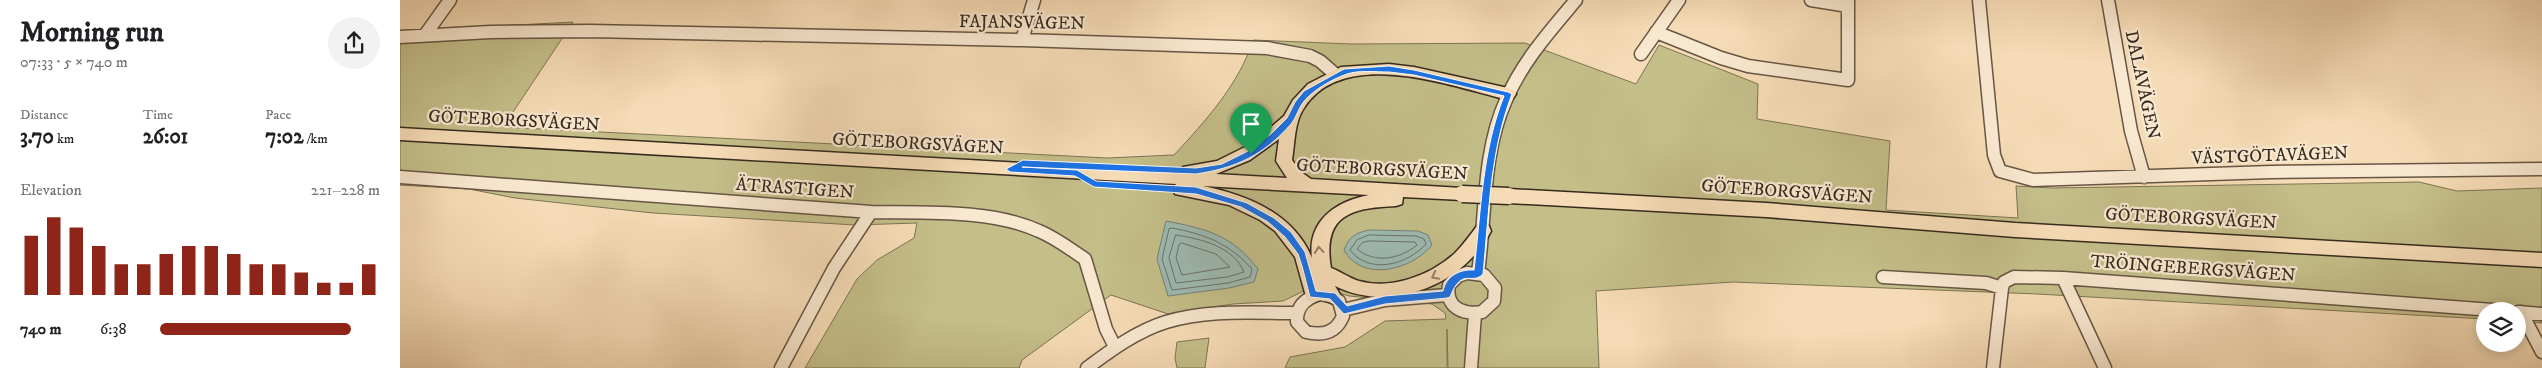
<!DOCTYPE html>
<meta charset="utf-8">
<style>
body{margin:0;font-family:"IM FELL DW Pica",serif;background:#f2f2f2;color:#202124;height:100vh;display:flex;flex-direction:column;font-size:19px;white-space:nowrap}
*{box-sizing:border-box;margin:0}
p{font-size:16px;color:#757577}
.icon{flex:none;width:28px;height:28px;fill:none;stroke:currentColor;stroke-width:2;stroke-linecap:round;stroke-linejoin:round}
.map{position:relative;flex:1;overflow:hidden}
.side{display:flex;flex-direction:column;background:#fff;width:400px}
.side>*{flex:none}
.buttons{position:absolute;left:2076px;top:302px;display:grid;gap:10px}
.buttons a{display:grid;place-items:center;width:50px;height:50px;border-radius:50%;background:#fff;box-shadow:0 2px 12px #0003;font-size:25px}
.pin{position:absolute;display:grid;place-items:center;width:42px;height:42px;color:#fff;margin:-51px -21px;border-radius:50% 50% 50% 0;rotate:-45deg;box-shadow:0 0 5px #0007}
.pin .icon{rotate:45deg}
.round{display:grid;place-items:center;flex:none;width:52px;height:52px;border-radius:26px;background:#f2f2f2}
.headline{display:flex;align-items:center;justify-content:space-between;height:85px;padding:0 20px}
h1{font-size:28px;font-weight:700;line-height:38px}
.figures{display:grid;grid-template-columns:repeat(3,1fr);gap:8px;height:85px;padding:5px 20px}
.figures div{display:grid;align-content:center}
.figures b{font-size:21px;font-weight:700}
.figures small{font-size:14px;font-weight:400}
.figures p{font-size:14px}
.chart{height:140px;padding:10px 20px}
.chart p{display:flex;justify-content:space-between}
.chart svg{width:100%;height:90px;margin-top:5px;stroke:#8f2418;stroke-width:6}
ul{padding:0 20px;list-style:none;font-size:16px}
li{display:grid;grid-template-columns:80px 60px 1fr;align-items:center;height:38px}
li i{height:12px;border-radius:6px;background:#8f2418}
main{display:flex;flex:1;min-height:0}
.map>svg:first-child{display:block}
</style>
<main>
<section class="side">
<div class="headline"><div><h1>Morning run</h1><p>07:33 · 5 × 740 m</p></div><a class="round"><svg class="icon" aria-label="share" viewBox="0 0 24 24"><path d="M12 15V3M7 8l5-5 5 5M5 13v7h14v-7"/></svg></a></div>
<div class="figures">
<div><p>Distance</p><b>3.70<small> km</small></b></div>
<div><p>Time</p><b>26:01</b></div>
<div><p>Pace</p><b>7:02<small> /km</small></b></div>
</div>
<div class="chart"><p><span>Elevation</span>221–228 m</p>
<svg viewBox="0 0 160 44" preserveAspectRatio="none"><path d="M5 44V15M15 44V6M25 44V11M35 44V20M45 44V29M55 44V29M65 44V24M75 44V20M85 44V20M95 44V24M105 44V29M115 44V29M125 44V33M135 44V38M145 44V38M155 44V29"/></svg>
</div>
<ul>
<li><b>740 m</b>6:38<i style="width:87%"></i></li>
</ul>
</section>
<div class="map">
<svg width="2142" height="368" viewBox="0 0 2142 368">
<rect width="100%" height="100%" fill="#f6dcb6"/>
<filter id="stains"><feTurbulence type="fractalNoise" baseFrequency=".004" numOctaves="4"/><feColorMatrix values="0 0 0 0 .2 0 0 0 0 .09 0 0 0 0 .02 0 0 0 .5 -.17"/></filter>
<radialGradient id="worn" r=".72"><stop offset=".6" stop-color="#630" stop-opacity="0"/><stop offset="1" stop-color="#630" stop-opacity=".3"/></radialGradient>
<path fill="#c4be89" stroke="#7d7454" d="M 173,22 L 103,127 L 707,158 L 774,155 C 804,123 840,83 853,40 L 952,44 L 1125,43 L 1236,84 L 1259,45 L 1358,84 L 1357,119 L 1490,141 L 1486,210 L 1618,218 L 1616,186 L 1652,188 L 2019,182 L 2057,191 L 2142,188 L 2142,323 L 2118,321 L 2118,311 L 2085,311 L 2085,319 L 1637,294 L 1333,282 L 1196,291 L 1199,368 L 1048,368 L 1047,329 L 1047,368 L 885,368 L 890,357 L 945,347 L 985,321 L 1046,319 L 1045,313 L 1032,304 L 949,296 L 914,286 L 883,301 L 833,304 L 768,314 L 711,295 L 622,360 L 619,368 L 405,368 L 457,279 L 477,260 L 514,238 L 517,223 L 455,225 L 253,213 L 115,198 L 69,189 L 0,185 L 0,31 Z
M 809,338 L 805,368 L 777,368 L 775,358 L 777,342 Z"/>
<path fill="#9dbab2" stroke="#748077" d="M 766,221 C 807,229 832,235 858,269 L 854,282 L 829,288 L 768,296 L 757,259 Z
M 969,230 L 1018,231 L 1028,235 L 1032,245 C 1012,270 962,283 944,250 C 949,237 955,233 969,230 Z"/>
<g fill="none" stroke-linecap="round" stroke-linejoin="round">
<path stroke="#6a7268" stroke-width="1" d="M 772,228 C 805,234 830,244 852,269 L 850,277 L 828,283 L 772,290 L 762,259 L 769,229 Z
M 776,235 C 801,239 833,246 844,272 L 827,277 L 776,283 L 769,258 Z
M 969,235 L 1016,236 L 1024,239 L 1026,244 C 1007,265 969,275 950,250 L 957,240 Z
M 969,241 L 1015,242 L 1017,245 C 1000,259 975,264 957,249 L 962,243 Z
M 782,243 L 816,254 L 830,267 L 782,275 L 776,258 L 779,245 Z"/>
<defs>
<path id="minor" d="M 1411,0 L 1448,6
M 1579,0 L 1594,155 L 1600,171 L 1633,180 L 1871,172 L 2142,169
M 1708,0 L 1731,131 L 1744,177
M 1256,32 L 1321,58 L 1348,66 L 1448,80 L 1448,0
M 25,35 L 50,0
M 0,37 L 90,32 L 190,31 L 622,40 L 867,48 L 910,56 L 920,61 L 936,75
M 622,40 L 634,0
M 1241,54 L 1279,0
M 0,177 L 471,212 C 523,213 591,209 639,231 C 656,238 670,249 685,259 L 706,329 L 715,347
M 1067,273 L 1084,275 L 1095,288 L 1094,301 L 1082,312 C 1062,315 1045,307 1049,285 L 1058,276 Z
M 1078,273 C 1086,216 1082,153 1106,100 C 1122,62 1150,31 1176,0
M 1483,277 L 1586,283 L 1602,288
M 1663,278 L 1705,368
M 920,294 L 931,296 L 939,301 L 943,316 C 936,333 923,336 906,332 L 897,322 C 896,306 906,298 920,294 Z
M 943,310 L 985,300 L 1047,295
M 2118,312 L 2142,314
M 2121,312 L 2142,352
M 381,368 L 434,268 L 471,212
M 687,368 C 711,350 737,331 766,322 C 808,309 853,313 896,313
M 1071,368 L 1075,314
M 1593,368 L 1602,288 L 1604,282 L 1614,277 L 1663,278 L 2106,311"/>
<path id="major" d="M 989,64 L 1014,67 L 1108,88 L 1113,90 L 1116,94 L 1113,98 L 1108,100 C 1051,86 944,46 904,108 C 894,123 895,143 892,160 L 901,172 L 911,179 L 1062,188 L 1068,189 L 1070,194 L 1068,199 L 1062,200 L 1003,197 L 1002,204 L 996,206 C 951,208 922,215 931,268 C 940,271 949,278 959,281 C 992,290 1031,275 1055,253 C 1063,245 1070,235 1077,226 L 1083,224 L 1089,226 L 1091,231 C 1064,285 990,314 935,286 L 941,296 L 938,301 L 932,303 L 926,301 L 921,293 L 919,300 L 913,302 L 907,300 L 895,257 L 875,231 L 860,220 L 829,205 L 775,194 L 773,189 L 776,184 L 0,140 L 0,128 L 781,172 L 783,167 L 817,161 L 851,144 L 884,116 L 893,100 L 908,84 L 941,67 ZM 879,139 L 876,161 L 887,178 L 816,174 L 850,160 ZM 803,186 L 969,195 C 936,201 907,221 912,258 C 893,213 847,195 803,186 Z
M 1109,189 L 1366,203 L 1615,223 L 2142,253 L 2142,267 L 1615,237 L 1366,217 L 1109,203 L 1103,201 L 1101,196 L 1103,191 Z"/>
</defs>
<use href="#minor" stroke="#665644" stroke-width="15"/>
<use href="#major" stroke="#36291e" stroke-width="3"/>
<use href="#minor" stroke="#f9e8d0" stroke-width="12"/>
<use href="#major" fill="#f6dcb6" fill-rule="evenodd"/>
<defs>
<path id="major-bridge" d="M 1062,194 L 1109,196"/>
</defs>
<use href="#major-bridge" stroke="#36291e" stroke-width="19" stroke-linecap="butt"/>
<use href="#major-bridge" stroke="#f6dcb6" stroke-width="16"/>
</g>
<defs><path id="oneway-chevron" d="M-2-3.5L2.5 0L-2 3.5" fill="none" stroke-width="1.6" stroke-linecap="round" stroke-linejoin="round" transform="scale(1.25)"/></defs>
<g stroke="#96826a">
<use href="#oneway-chevron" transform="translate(919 250) rotate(-95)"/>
<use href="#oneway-chevron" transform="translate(1035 276) rotate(153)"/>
</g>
<path fill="#1a73e8" stroke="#fff" fill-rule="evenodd" d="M 989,66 L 1014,70 L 1108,92 L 1112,94 C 1090,151 1089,214 1083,274 C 1072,286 1062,266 1050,297 L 1047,298 L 985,304 L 944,314 L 930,299 L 910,297 L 902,266 L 898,254 L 885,237 L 868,222 L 841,207 L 796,194 L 694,187 L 675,176 L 610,172 L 606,169 L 623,160 L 796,168 L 822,164 L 848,151 L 871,134 L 887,118 L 895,102 L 904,91 L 944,69 ZM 989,72 L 1014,75 L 1104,96 C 1082,151 1081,212 1074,270 C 1060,269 1046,276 1043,291 L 985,296 L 947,306 L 935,293 L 916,291 L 905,252 L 891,232 L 874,218 L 847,203 L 796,187 L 696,181 L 677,170 L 622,167 L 796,174 C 836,168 864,155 891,124 C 896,118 898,110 902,104 C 911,91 932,79 947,74 C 958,70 976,72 989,72 Z"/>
<g text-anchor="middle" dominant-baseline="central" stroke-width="4.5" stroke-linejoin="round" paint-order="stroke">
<g font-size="18" fill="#36291e" stroke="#f9e8d0">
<text transform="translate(622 23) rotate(1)">FAJANSVÄGEN</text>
<text transform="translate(1742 85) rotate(78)">DALAVÄGEN</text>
<text transform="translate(114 121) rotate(3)">GÖTEBORGSVÄGEN</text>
<text transform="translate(518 144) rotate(3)">GÖTEBORGSVÄGEN</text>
<text transform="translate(1870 156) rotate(-2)">VÄSTGÖTAVÄGEN</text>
<text transform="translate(982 170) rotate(3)">GÖTEBORGSVÄGEN</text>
<text transform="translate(395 189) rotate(4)">ÄTRASTIGEN</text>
<text transform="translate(1387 192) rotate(4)">GÖTEBORGSVÄGEN</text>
<text transform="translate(1791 219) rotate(3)">GÖTEBORGSVÄGEN</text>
<text transform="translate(1793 269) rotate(4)">TRÖINGEBERGSVÄGEN</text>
</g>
</g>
<rect width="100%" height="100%" filter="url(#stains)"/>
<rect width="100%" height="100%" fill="url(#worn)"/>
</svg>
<div class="buttons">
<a><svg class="icon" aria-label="layers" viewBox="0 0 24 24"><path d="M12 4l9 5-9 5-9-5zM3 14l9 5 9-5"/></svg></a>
</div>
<div class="pin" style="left:851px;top:154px;background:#1e9e55"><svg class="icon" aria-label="arrive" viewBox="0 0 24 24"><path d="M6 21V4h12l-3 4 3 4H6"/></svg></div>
</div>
</main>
